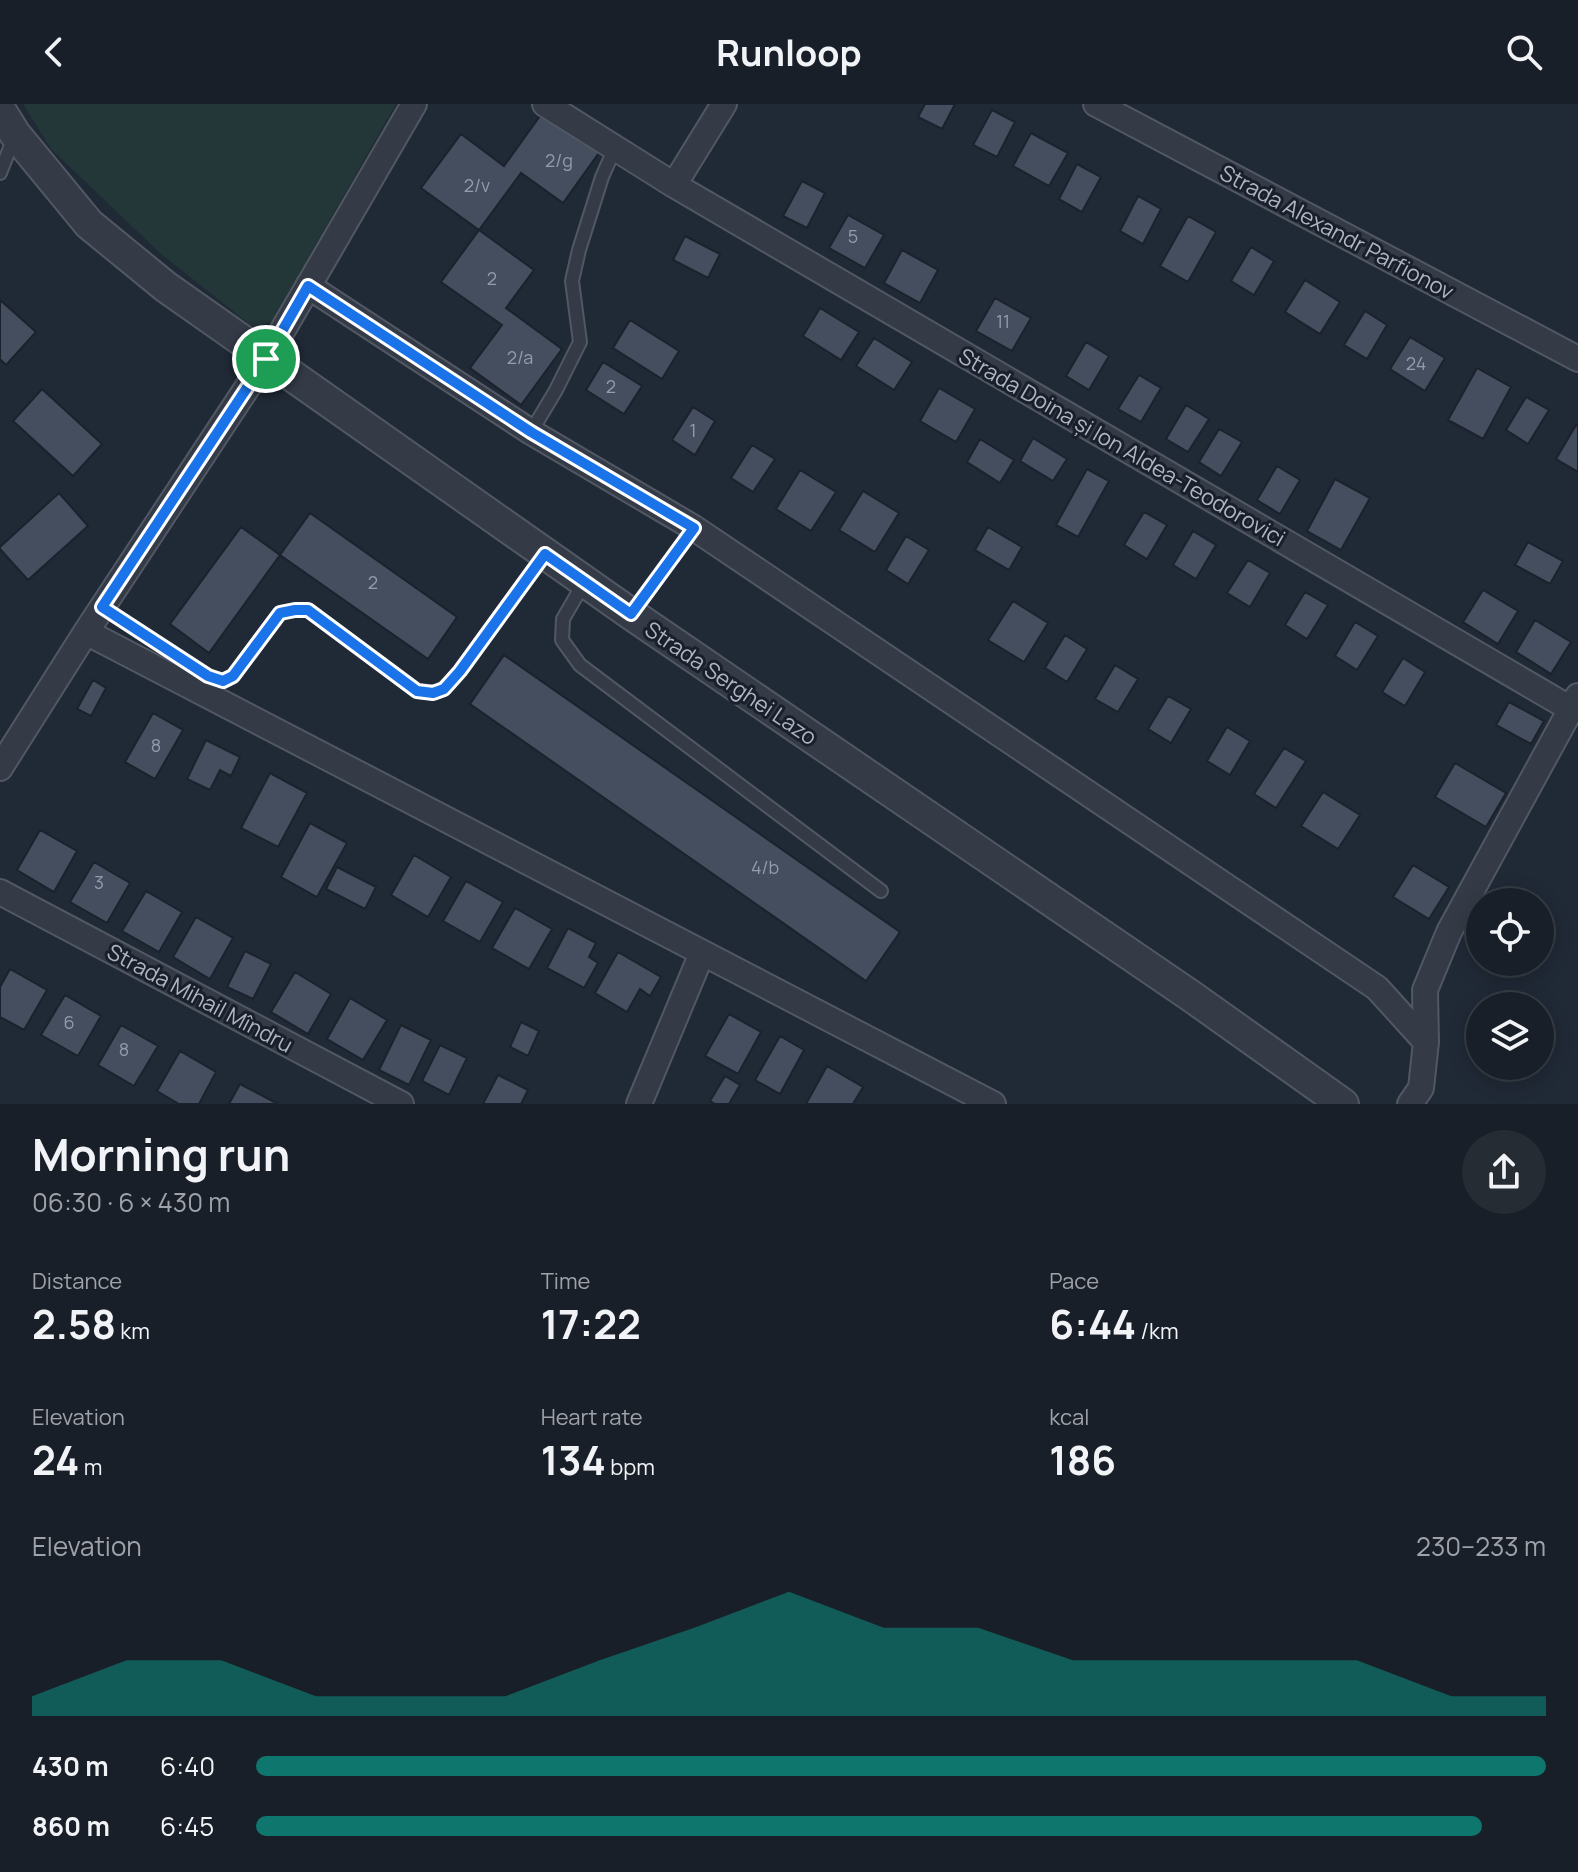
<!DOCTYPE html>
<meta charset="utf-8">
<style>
body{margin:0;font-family:Manrope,sans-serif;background:#252c34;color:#f1f3f6;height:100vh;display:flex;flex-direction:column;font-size:30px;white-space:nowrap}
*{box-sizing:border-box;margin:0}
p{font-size:26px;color:#9fa2a8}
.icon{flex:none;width:44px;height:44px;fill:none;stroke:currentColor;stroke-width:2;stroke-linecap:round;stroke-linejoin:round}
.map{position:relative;height:1000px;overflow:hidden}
.drawer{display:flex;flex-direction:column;background:#181f28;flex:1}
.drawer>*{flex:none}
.buttons{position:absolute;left:1466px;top:784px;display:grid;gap:16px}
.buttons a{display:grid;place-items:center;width:88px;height:88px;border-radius:50%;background:#181f28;box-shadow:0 4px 20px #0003,0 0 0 2px #363d45;font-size:40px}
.pin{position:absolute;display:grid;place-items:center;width:68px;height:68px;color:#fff;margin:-34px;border:4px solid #fff;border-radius:50%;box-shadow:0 2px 8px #0007}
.round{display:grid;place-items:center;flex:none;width:84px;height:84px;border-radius:42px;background:#252c34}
.head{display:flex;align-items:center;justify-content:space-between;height:136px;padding:0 32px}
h1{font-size:44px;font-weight:700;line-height:60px}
.figures{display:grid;grid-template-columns:repeat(3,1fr);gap:12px;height:136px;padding:8px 32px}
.figures div{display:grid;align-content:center}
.figures b{font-size:40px;font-weight:700}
.figures small{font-size:22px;font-weight:400}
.figures p{font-size:22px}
.chart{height:224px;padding:16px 32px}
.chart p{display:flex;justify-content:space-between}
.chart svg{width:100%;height:144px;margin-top:8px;fill:#0f766e;opacity:.7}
ul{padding:0 32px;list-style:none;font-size:26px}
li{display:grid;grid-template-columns:128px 96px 1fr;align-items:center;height:60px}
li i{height:20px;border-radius:10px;background:#0f766e}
header{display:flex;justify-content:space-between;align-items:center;height:104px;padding:0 32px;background:#181f28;font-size:36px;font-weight:700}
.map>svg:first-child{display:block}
</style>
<header><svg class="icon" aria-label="back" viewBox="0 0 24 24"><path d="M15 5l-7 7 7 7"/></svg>Runloop<svg class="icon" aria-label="search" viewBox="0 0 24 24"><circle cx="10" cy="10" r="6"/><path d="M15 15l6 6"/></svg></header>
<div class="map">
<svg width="1578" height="1000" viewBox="0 0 1578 1000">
<rect width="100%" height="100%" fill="#202936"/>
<path fill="#233638" d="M 23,0 L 396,0 L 311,149 L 274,218 L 253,223 L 161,150 L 51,45 Z"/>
<path fill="#444e5e" stroke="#1b222d" stroke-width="2" d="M 925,0 L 955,0 L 942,25 L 918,13 Z
M 545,5 L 601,46 L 563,99 L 521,69 L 479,126 L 421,84 L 461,30 L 504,62 Z
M 992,6 L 1015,18 L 997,53 L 973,41 Z
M 1031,29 L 1068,49 L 1049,82 L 1013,62 Z
M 1077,60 L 1101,73 L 1082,108 L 1059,95 Z
M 802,77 L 825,89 L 807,124 L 783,112 Z
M 1138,92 L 1161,105 L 1143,140 L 1120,127 Z
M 848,111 L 884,131 L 865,164 L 829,144 Z
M 1188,112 L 1216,128 L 1188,178 L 1160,162 Z
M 479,126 L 534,166 L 506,204 L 562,245 L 521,301 L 470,264 L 502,221 L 441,178 Z
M 685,132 L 720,150 L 708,174 L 673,156 Z
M 1251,143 L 1274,157 L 1254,191 L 1231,177 Z
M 902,146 L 938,166 L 920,199 L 884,179 Z
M 1305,176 L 1340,198 L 1320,230 L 1285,208 Z
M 995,194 L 1031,214 L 1012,247 L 976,227 Z
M 0,196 L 36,228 L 6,261 L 0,255 Z
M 820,204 L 859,228 L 841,256 L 803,232 Z
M 1365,207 L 1387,221 L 1367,255 L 1344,241 Z
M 630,216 L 679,247 L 662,275 L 613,244 Z
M 1410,233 L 1445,254 L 1425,287 L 1390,265 Z
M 874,234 L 912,258 L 894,286 L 856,262 Z
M 1086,238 L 1109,252 L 1089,286 L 1066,272 Z
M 603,258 L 642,282 L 624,310 L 586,286 Z
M 1477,264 L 1511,283 L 1483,335 L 1448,316 Z
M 1139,271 L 1161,284 L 1141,318 L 1118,305 Z
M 939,284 L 975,305 L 956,338 L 920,317 Z
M 42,285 L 102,340 L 73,372 L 13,317 Z
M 1526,293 L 1549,306 L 1528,340 L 1506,326 Z
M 1186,301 L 1209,315 L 1188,348 L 1166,335 Z
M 693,303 L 715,317 L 695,351 L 672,336 Z
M 1576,321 L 1578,322 L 1578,368 L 1556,355 Z
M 1219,325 L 1242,338 L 1221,372 L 1199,358 Z
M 1033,334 L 1067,355 L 1053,377 L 1020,357 Z
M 980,335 L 1014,356 L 1000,379 L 967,358 Z
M 752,341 L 775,355 L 753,388 L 731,374 Z
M 1277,362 L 1300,376 L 1280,410 L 1257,396 Z
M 1087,365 L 1109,377 L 1078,433 L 1056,421 Z
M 800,366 L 836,388 L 811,427 L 776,405 Z
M 1335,375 L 1370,394 L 1341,446 L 1307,427 Z
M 863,387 L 899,409 L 875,448 L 839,426 Z
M 59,389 L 88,422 L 28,476 L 0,445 L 0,443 Z
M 1144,408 L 1167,421 L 1147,455 L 1124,441 Z
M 310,409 L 457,513 L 428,555 L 280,451 Z
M 241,423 L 280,451 L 209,549 L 170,520 Z
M 988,423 L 1022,443 L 1009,466 L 975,446 Z
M 1193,427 L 1216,441 L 1196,475 L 1173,461 Z
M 906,432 L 929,446 L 908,480 L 886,466 Z
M 1528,438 L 1563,457 L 1550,480 L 1515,461 Z
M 1248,456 L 1270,469 L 1250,503 L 1227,489 Z
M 1483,486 L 1518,507 L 1498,540 L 1463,518 Z
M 1305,488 L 1328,501 L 1307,535 L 1285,521 Z
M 1013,497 L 1048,519 L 1024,558 L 988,536 Z
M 1535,516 L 1571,538 L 1551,570 L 1516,548 Z
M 1355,518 L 1378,532 L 1357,566 L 1335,552 Z
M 1065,531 L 1087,545 L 1067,578 L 1045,564 Z
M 504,551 L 900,828 L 866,877 L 470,600 Z
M 1403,554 L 1425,568 L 1405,602 L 1382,588 Z
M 1115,561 L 1138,575 L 1118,608 L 1095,595 Z
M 93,576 L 106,584 L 91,612 L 77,605 Z
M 1168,592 L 1191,605 L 1171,639 L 1148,625 Z
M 1509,598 L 1544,617 L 1531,640 L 1496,621 Z
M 153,609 L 183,626 L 155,675 L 125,658 Z
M 1227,623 L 1250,637 L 1230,671 L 1207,657 Z
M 206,636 L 240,653 L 231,672 L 220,666 L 210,686 L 187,675 Z
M 1284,644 L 1306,657 L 1276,704 L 1254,690 Z
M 1455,659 L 1506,689 L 1486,723 L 1435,693 Z
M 270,669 L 307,689 L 278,743 L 241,724 Z
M 1323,688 L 1360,711 L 1338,745 L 1301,722 Z
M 310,719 L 347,739 L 317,793 L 281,773 Z
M 40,726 L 77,747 L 54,788 L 17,766 Z
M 414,751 L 451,773 L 428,813 L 391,791 Z
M 94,758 L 130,779 L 107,819 L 70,798 Z
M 1413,761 L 1449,783 L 1429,815 L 1393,793 Z
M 337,763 L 376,783 L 365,805 L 326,785 Z
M 466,777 L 503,798 L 480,838 L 443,817 Z
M 146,787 L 182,808 L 159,848 L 122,827 Z
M 515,804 L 552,825 L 529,865 L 492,844 Z
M 196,813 L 233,834 L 210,875 L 173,853 Z
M 568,824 L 596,839 L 589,853 L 598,859 L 584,884 L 547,864 Z
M 245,847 L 271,860 L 253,895 L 227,883 Z
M 618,848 L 661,873 L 650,892 L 640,885 L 627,908 L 595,889 Z
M 10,865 L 47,886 L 24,926 L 0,913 L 0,883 Z
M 295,868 L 331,890 L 308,930 L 271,908 Z
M 65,891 L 101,912 L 78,952 L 41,931 Z
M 350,894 L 387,916 L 363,956 L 327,935 Z
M 729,910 L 761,928 L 738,970 L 705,952 Z
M 521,918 L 539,927 L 528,952 L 510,943 Z
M 121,921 L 158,942 L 134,982 L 98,961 Z
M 401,921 L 431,936 L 409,981 L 379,966 Z
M 780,932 L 804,946 L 780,990 L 755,976 Z
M 440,941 L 467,954 L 449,991 L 422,977 Z
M 180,947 L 216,968 L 199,1000 L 179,1000 L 157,987 Z
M 827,962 L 863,983 L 853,1000 L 806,1000 Z
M 498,971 L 528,986 L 521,1000 L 483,1000 Z
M 725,972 L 740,981 L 729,1000 L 715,1000 L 710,997 Z
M 240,980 L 278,1000 L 229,1000 Z"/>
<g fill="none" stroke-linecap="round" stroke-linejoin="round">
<defs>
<path id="service" d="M 0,69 L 15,31
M 531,328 L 556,286 L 580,238 L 572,177 L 579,146 L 602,73 L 615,44
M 585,477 L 563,515 L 562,536 L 580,561 L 881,787
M 102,503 L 208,572 L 223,577 L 233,572 L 280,509 L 295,506 L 308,506 L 417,587 C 442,591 444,585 460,567 L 545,450
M 631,510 L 694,424"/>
<path id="minor" d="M 545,0 L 674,81 L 1571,605
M 1096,0 L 1578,255
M 674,81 L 724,0
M 308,182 L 531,328 L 694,424 L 1377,884 L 1426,938
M 86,528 L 993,1000
M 0,664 L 86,528 L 266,255 L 414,0
M 0,788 L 401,1000
M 639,1000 L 702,849
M 1410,1000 L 1421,984 L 1426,938 L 1425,886 L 1449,828 L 1578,592"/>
<path id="tertiary" d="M 0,6 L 15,30 L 89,120 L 166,183 L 631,510 L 1191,892 L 1343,1000"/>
</defs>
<use href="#service" stroke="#515864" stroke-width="16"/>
<use href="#minor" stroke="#515864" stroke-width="28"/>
<use href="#tertiary" stroke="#515864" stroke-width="34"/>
<use href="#service" stroke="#343b47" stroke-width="12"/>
<use href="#minor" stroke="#343b47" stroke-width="24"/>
<use href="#tertiary" stroke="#343b47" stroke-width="30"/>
</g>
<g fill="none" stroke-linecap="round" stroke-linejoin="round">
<defs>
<path id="route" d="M 308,182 L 531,328 L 694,424 L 631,510 L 545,450 L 460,567 L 444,585 L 433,589 L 417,587 L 308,506 L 295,506 L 280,509 L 233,572 L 223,577 L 208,572 L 102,503 L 266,255 Z"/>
</defs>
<use href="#route" stroke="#fff" stroke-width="16"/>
<use href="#route" stroke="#1a73e8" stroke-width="10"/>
</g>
<g text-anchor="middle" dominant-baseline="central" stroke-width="6" stroke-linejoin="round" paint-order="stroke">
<g font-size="18" fill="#949baa">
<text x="559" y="56">2/g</text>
<text x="477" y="81">2/v</text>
<text x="853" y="132">5</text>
<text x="492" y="174">2</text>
<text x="1003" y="217">11</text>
<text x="520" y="253">2/a</text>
<text x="1416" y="259">24</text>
<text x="611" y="282">2</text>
<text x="693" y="326">1</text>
<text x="373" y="478">2</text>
<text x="156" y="641">8</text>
<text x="765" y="763">4/b</text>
<text x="99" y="778">3</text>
<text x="69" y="918">6</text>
<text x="124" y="945">8</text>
</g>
<g font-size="22" fill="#aeb5c3" stroke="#19202b">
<text transform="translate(1337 128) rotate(28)">Strada Alexandr Parfionov</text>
<text transform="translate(1122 343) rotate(30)">Strada Doina și Ion Aldea-Teodorovici</text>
<text transform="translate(731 579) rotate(34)">Strada Serghei Lazo</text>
<text transform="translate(200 894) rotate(28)">Strada Mihail Mîndru</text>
</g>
</g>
</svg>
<div class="buttons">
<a><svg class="icon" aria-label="locate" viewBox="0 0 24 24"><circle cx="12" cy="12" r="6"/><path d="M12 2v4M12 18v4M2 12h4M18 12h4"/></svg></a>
<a><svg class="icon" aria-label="layers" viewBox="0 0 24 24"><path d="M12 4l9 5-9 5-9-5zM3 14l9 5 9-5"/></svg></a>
</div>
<div class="pin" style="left:266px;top:255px;background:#1e9e55"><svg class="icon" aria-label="arrive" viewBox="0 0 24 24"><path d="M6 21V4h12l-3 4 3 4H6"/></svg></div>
</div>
<section class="drawer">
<div class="head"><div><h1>Morning run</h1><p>06:30 · 6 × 430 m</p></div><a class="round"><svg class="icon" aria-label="share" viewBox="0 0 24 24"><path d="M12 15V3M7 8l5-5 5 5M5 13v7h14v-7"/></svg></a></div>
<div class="figures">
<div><p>Distance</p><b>2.58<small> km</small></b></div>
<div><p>Time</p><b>17:22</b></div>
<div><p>Pace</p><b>6:44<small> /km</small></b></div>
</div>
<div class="figures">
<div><p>Elevation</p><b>24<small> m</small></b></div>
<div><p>Heart rate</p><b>134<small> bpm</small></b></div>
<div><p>kcal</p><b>186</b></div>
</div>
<div class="chart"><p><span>Elevation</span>230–233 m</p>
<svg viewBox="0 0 160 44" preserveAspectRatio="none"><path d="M0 44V38L10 27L20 27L30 38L40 38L50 38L60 27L70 17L80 6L90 17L100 17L110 27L120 27L130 27L140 27L150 38L160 38V44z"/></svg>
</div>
<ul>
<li><b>430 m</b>6:40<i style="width:100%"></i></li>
<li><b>860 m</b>6:45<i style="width:95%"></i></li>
</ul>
</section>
